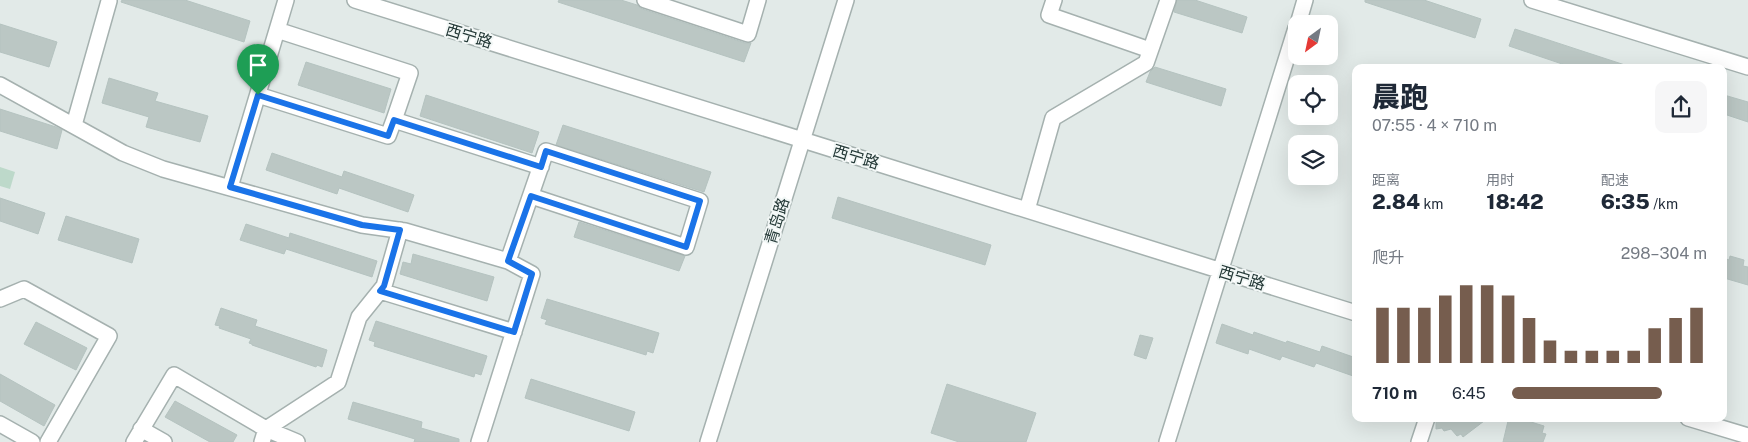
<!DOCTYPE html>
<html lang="zh">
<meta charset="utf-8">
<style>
body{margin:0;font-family:"Public Sans","Noto Sans SC",sans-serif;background:#f6f6f7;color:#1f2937;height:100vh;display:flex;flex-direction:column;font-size:19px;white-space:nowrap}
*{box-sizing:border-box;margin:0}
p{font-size:16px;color:#747a83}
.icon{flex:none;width:28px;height:28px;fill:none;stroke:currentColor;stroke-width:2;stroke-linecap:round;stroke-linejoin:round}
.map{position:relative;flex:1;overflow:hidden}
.panel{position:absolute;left:1352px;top:64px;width:375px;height:358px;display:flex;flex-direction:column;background:#fff;border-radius:10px;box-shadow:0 5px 20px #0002}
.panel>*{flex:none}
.needle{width:32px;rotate:213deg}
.buttons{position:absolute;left:1288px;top:15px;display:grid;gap:10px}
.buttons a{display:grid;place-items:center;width:50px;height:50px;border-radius:10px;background:#fff;box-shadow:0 5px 20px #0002;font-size:25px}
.pin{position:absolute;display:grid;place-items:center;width:42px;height:42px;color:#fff;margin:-51px -21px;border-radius:50% 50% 50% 0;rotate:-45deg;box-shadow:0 0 5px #0007}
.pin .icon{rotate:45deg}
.round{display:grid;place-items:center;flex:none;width:52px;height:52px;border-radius:10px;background:#f6f6f7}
.head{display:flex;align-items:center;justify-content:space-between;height:85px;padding:0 20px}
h1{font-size:28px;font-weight:800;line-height:38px}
.figures{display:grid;grid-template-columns:repeat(3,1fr);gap:8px;height:85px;padding:5px 20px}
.figures div{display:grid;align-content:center}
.figures b{font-size:21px;font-weight:800}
.figures small{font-size:14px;font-weight:400}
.figures p{font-size:14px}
.chart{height:140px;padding:10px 20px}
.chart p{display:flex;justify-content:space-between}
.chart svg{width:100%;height:90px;margin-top:5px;stroke:#765d4e;stroke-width:6}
ul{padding:0 20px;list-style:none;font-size:16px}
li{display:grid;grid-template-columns:80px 60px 1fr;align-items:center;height:38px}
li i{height:12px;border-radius:6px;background:#765d4e}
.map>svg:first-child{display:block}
</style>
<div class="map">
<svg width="1748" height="442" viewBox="0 0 1748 442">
<rect width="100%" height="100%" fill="#e2eae8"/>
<path fill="#bdd9ca" d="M 0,167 L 15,172 L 10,189 L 0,186 Z"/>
<path fill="#bbc7c4" stroke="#b5c3c0" d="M 122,0 L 185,0 L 250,21 L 244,42 L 121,2 Z
M 559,0 L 621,0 L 637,5 L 642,9 L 745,43 L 751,43 L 744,62 L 558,2 Z
M 1177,0 L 1195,0 L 1247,17 L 1242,33 L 1174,12 Z
M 1365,0 L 1424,0 L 1481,19 L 1475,38 L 1365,2 Z
M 0,24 L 57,42 L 49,67 L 0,52 Z
M 1515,29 L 1628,66 L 1627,68 L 1574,68 L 1509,46 Z
M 306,62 L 391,89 L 384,113 L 298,85 Z
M 1155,67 L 1226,89 L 1221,106 L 1146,82 L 1150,72 Z
M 109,78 L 158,93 L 155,101 L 208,116 L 200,142 L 146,127 L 149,117 L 102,103 Z
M 426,95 L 539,132 L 532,153 L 420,116 Z
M 1724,95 L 1748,102 L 1748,122 L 1724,114 Z
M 0,109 L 56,127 L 62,130 L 57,149 L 0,131 Z
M 563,125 L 711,172 L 704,192 L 556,145 Z
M 272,153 L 342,177 L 344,171 L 414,195 L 408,212 L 339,188 L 337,194 L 266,170 Z
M 838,197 L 991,245 L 985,265 L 832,218 Z
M 0,198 L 45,213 L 38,234 L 0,221 Z
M 66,216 L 139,239 L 132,263 L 58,240 Z
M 579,222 L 685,256 L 679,271 L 574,237 Z
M 246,224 L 289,238 L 290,233 L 377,261 L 372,277 L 286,249 L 284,254 L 240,240 Z
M 413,254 L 494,277 L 487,301 L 400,274 L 403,262 L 411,264 Z
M 1730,256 L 1744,260 L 1743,266 L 1748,267 L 1748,285 L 1724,278 L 1724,258 L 1729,260 Z
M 547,299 L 659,333 L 653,353 L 647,351 L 646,355 L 545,324 L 547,320 L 541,318 Z
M 221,308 L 257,320 L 255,326 L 327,350 L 322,367 L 317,365 L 316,367 L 252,345 L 252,344 L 249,343 L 251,339 L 219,328 L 220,326 L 215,325 Z
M 376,321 L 487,356 L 481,375 L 475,373 L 474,377 L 374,346 L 375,342 L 369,340 Z
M 36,322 L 87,348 L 76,370 L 24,344 Z
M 1222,324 L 1253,335 L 1254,332 L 1286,343 L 1287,341 L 1320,352 L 1322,346 L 1356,358 L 1356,377 L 1316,363 L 1314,367 L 1282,356 L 1280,360 L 1249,349 L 1248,354 L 1216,343 Z
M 1140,335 L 1153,338 L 1146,359 L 1134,355 Z
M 0,374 L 55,405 L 44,426 L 0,401 Z
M 531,379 L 635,412 L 629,431 L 525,398 Z
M 947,384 L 1036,413 L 1026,442 L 959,442 L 931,433 Z
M 175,401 L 237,435 L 233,442 L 210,442 L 165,417 Z
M 353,402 L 422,422 L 421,428 L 459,439 L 459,442 L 414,442 L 415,439 L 348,419 Z
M 1436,418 L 1468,418 L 1468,421 L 1474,418 L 1488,418 L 1463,437 L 1461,434 L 1457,436 L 1451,429 L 1444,431 L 1442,428 L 1436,429 Z
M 1512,418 L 1518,418 L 1544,426 L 1542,433 L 1546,434 L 1543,442 L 1503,442 L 1508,421 L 1511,422 Z"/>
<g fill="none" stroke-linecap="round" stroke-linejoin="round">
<defs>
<path id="minor" d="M 355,0 L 1356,313
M 645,0 L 748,34 L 758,0
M 1054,0 L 1049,15 L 1150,50
M 1532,0 L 1748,67
M 1298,24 L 1305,0
M 277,30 L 410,73 L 394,120 L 541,167
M 0,85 L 123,153 L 163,169 L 362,225 L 405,231 L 508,261 L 532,274 L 479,442
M 258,95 L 388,136 L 394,120
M 74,125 L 109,1
M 230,187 L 286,0
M 1027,210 L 1053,118 L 1146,63 L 1168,0
M 508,261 L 546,151 L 700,201 L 686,247 L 531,196
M 380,291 L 514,332
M 0,299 L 24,289 L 109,336 L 48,442
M 1688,418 L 1748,436
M 0,424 L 32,442
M 141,429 L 164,442
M 134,442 L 174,375 L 266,429 L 297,442
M 262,442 L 266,429 L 338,382 L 359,317 L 384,286 L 400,230
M 708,442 L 846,0
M 1167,442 L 1296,28
M 1419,442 L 1427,418"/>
</defs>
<use href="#minor" stroke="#a5b1af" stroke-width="18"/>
<use href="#minor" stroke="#fff" stroke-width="15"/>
</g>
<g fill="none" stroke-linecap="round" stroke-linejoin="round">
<defs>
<path id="route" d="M 258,95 L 388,136 L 394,120 L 541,167 L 546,151 L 700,201 L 686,247 L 531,196 L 508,261 L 532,274 L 514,332 L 380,291 L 384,286 L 400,230 L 362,225 L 230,187 Z"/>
</defs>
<use href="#route" stroke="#fff" stroke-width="10"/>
<use href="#route" stroke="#1a73e8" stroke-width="6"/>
</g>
<g text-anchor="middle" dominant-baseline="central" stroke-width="4" stroke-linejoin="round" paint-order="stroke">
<g font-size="16" fill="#243937" stroke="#f2f7f6">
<text transform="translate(469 36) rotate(17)">西宁路</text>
<text transform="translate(856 157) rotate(17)">西宁路</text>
<text transform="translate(777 221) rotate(-73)">青岛路</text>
<text transform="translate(1242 278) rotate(17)">西宁路</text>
</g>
</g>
</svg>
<div class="buttons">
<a><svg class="needle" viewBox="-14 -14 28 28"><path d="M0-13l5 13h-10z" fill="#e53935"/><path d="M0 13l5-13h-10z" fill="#747a83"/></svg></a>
<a><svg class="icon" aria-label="locate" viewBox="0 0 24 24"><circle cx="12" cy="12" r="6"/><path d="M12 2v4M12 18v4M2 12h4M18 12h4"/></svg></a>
<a><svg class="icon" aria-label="layers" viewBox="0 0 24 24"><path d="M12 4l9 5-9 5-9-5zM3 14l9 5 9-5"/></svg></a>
</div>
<div class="pin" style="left:258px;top:95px;background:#1e9e55"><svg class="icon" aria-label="arrive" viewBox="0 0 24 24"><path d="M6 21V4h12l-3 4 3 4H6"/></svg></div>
<section class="panel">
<div class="head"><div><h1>晨跑</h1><p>07:55 · 4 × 710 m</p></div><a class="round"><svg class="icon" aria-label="share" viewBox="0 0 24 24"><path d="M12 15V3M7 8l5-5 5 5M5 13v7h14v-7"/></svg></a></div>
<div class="figures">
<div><p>距离</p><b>2.84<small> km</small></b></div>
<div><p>用时</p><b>18:42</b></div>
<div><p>配速</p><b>6:35<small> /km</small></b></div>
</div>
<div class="chart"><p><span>爬升</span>298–304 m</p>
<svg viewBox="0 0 160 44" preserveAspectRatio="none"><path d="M5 44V17M15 44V17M25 44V17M35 44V11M45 44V6M55 44V6M65 44V11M75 44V22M85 44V33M95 44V38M105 44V38M115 44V38M125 44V38M135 44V27M145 44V22M155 44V17"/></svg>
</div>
<ul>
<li><b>710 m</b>6:45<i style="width:77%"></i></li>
</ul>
</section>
</div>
